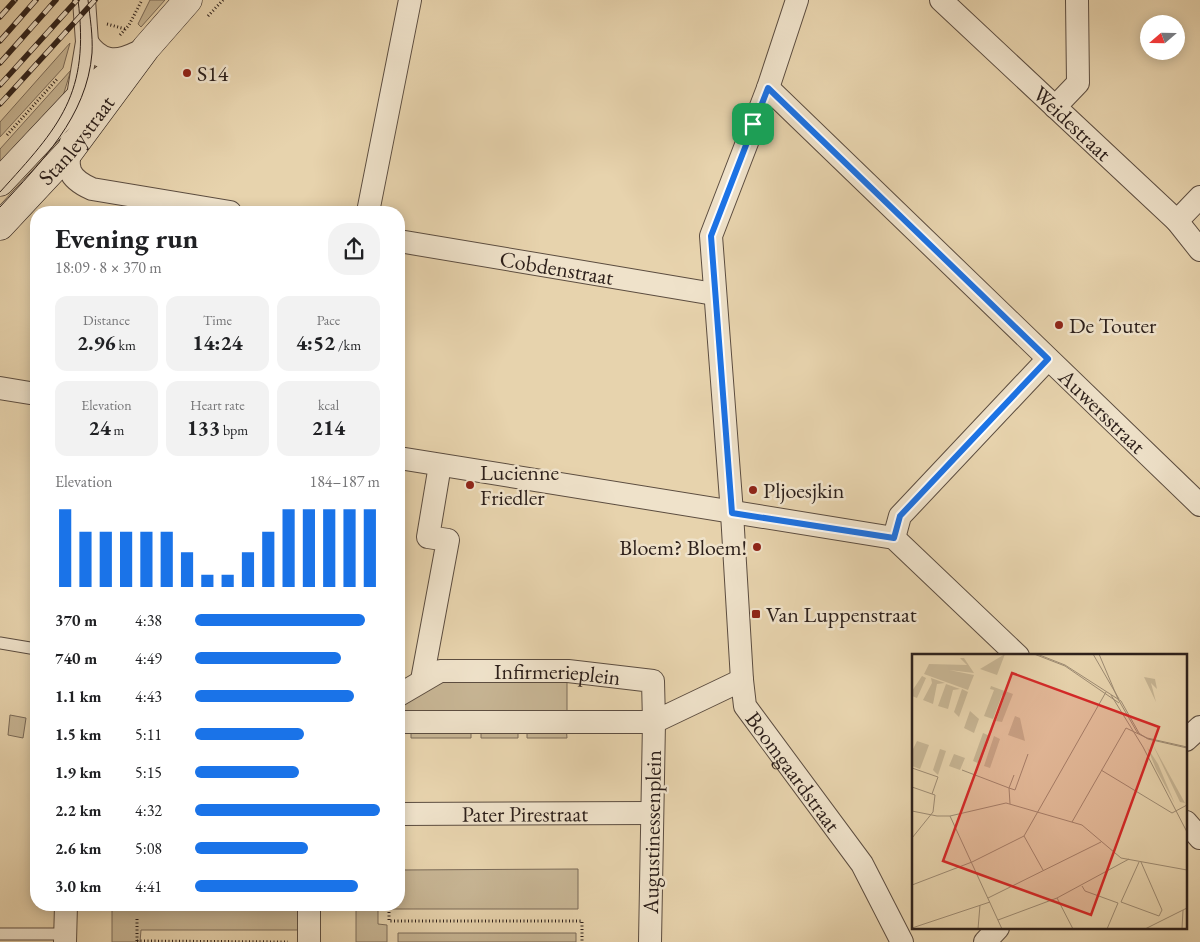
<!DOCTYPE html>
<meta charset="utf-8">
<style>
body{margin:0;font-family:"EB Garamond",serif;background:#f2f2f2;color:#202124;height:100vh;display:flex;flex-direction:column;font-size:19px;white-space:nowrap}
*{box-sizing:border-box;margin:0}
p{font-size:16px;color:#757577}
.icon{flex:none;width:28px;height:28px;fill:none;stroke:currentColor;stroke-width:2;stroke-linecap:round;stroke-linejoin:round}
.map{position:relative;flex:1;overflow:hidden}
.side{position:absolute;left:30px;top:206px;width:375px;height:705px;display:flex;flex-direction:column;background:#fff;border-radius:20px;box-shadow:0 2px 12px #0003}
.side>*{flex:none}
.needle{width:32px;rotate:250deg}
.tools{position:absolute;left:1140px;top:15px;display:grid;gap:10px}
.tools a{display:grid;place-items:center;width:45px;height:45px;border-radius:50%;background:#fff;box-shadow:0 2px 12px #0003;font-size:25px}
.pin{position:absolute;display:grid;place-items:center;width:42px;height:42px;color:#fff;margin:-21px;border-radius:10px;box-shadow:0 2px 8px #0006}
.round{display:grid;place-items:center;flex:none;width:52px;height:52px;border-radius:20px;background:#f2f2f2}
.summary{display:flex;align-items:center;justify-content:space-between;height:85px;padding:0 25px}
h1{font-size:28px;font-weight:700;line-height:38px}
.stats{display:grid;grid-template-columns:repeat(3,1fr);gap:8px;height:85px;padding:5px 25px}
.stats div{display:grid;align-content:center;border-radius:12px;background:#f2f2f2;text-align:center}
.stats b{font-size:21px;font-weight:700}
.stats small{font-size:14px;font-weight:400}
.stats p{font-size:14px}
.chart{height:140px;padding:10px 25px}
.chart p{display:flex;justify-content:space-between}
.chart svg{width:100%;height:90px;margin-top:5px;stroke:#1a73e8;stroke-width:6}
ul{padding:0 25px;list-style:none;font-size:16px}
li{display:grid;grid-template-columns:80px 60px 1fr;align-items:center;height:38px}
li i{height:12px;border-radius:6px;background:#1a73e8}
.map>svg:first-child{display:block}
</style>
<div class="map">
<svg width="1200" height="942" viewBox="0 0 1200 942">
<rect width="100%" height="100%" fill="#e7d3ad"/>
<filter id="stains"><feTurbulence type="fractalNoise" baseFrequency=".004" numOctaves="4"/><feColorMatrix values="0 0 0 0 .2 0 0 0 0 .09 0 0 0 0 .02 0 0 0 .5 -.17"/></filter>
<radialGradient id="worn" r=".72"><stop offset=".6" stop-color="#630" stop-opacity="0"/><stop offset="1" stop-color="#630" stop-opacity=".3"/></radialGradient>
<path fill="#c7b594" stroke="#7a6a58" d="M 150,0 L 165,0 L 141,27 L 138,24 Z
M 70,43 L 63,68 L 0,137 L 0,122 Z
M 71,70 L 62,99 L 0,168 L 0,149 Z
M 431,679 L 567,679 L 567,719 L 399,720 L 399,699 Z
M 10,715 L 26,718 L 23,738 L 8,735 Z
M 411,725 L 471,726 L 471,738 L 411,738 Z
M 566,725 L 567,738 L 527,738 L 527,726 Z
M 481,726 L 518,726 L 518,738 L 481,738 Z
M 578,869 L 578,909 L 391,909 L 391,905 L 399,905 L 399,870 Z
M 112,905 L 298,905 L 299,930 L 141,930 L 140,942 L 112,942 Z
M 356,905 L 378,905 L 378,924 L 387,925 L 387,942 L 356,942 Z
M 398,933 L 576,933 L 576,942 L 398,942 Z"/>
<g fill="none" stroke-linecap="round" stroke-linejoin="round">
<defs>
<path id="lane" d="M 0,643 L 36,649
M 0,934 L 65,934"/>
<g id="street">
<path id="s1" d="M 797,0 L 768,88 L 711,236 L 732,513 L 742,680 L 745,706 L 862,864 L 902,942"/>
<path id="s2" d="M 941,0 L 1177,221 L 1200,250"/>
<path d="M 87,42 C 100,62 116,63 136,53"/>
<path id="s3" d="M 768,88 L 1200,505"/>
<path d="M 1055,107 L 1078,83 L 1077,0"/>
<path d="M 76,108 L 87,42 L 84,0"/>
<path d="M 71,142 C 66,168 67,178 92,189 L 230,212"/>
<path d="M 368,212 L 410,0"/>
<path d="M 1177,221 L 1200,197"/>
<path id="s4" d="M 399,241 L 714,294"/>
<path d="M 0,388 L 36,394"/>
<path d="M 399,458 L 894,538 L 1018,656"/>
<path d="M 894,538 L 900,516 L 1048,359"/>
<path d="M 422,680 L 448,540 L 428,537 L 440,465"/>
<path id="s5" d="M 399,695 L 440,671 L 568,671 L 653,681 L 654,722 L 742,680"/>
<path d="M 399,722 L 654,722 L 650,942"/>
<path d="M 1186,740 L 1200,727"/>
<path id="s6" d="M 399,814 L 652,813"/>
<path d="M 1186,822 L 1200,838"/>
<path d="M 309,905 L 309,942"/>
<path d="M 65,942 L 66,905"/>
<path d="M 985,942 L 998,928"/>
</g>
<g id="secondary">
<path d="M 0,182 L 78,99 L 122,65"/>
<path id="s7" d="M 0,226 L 69,152 L 146,48 L 188,0"/>
</g>
</defs>
<use href="#lane" stroke="#5c4d40" stroke-width="13"/>
<use href="#street" stroke="#5c4d40" stroke-width="24"/>
<use href="#secondary" stroke="#2d201b" stroke-width="29"/>
<path stroke="#2d201b" stroke-width="3" stroke-dasharray="1 2.5" stroke-linecap="butt" d="M 208,16 L 223,0
M 107,24 L 125,29
M 120,35 L 129,25 L 142,0
M 7,135 L 58,78
M 389,905 L 389,921 L 582,921 L 582,942
M 137,919 L 137,942
M 137,941 L 288,942"/>
<use href="#lane" stroke="#efe2ca" stroke-width="11"/>
<use href="#street" stroke="#efe2ca" stroke-width="22"/>
<use href="#secondary" stroke="#efe2ca" stroke-width="28"/>
<path stroke="#2d201b" stroke-width="1" d="M 0,192 C 60,126 90,94 78,0
M 0,207 C 41,162 87,117 92,53 C 93,35 90,18 88,0"/>
<defs>
<path id="rail" d="M 0,17 L 15,0
M 0,41 L 36,0
M 0,63 L 56,0
M 0,85 L 77,0
M 0,104 L 95,0"/>
</defs>
<use href="#rail" stroke="#2d201b" stroke-width="5.5"/>
<use href="#rail" stroke="#efe2ca" stroke-width="4" stroke-dasharray="11" stroke-linecap="butt"/>
</g>
<g fill="none" stroke-linecap="round" stroke-linejoin="round">
<defs>
<path id="route" d="M 768,88 L 1048,359 L 900,516 L 894,538 L 732,513 L 711,236 Z"/>
</defs>
<use href="#route" stroke="#fff" stroke-width="10"/>
<use href="#route" stroke="#1a73e8" stroke-width="6"/>
</g>
<g fill="#8f2418" stroke="#efe2ca" stroke-width="2">
<circle cx="187" cy="73" r="5"/>
<circle cx="1059" cy="325" r="5"/>
<circle cx="470" cy="485" r="5"/>
<circle cx="753" cy="490" r="5"/>
<circle cx="757" cy="547" r="5"/>
<rect x="751" y="609" width="10" height="10" rx="2.5"/>
</g>
<g text-anchor="middle" dominant-baseline="central" stroke-width="5" stroke-linejoin="round" paint-order="stroke">
<g font-size="22" fill="#2d201b" stroke="#efe2ca" text-anchor="start">
<text x="197" y="73">S14</text>
<text x="1069" y="325">De Touter</text>
<text x="480" y="472">Lucienne<tspan x="480" dy="25">Friedler</tspan></text>
<text x="763" y="490">Pljoesjkin</text>
<text x="747" y="547" text-anchor="end">Bloem? Bloem!</text>
<text x="766" y="614">Van Luppenstraat</text>
</g>
<g font-size="22" fill="#2d201b" stroke="#efe2ca">
<text stroke="none"><textPath href="#s2" startOffset="180">Weidestraat</textPath></text>
<text stroke="none"><textPath href="#s7" startOffset="115">Stanleystraat</textPath></text>
<text stroke="none"><textPath href="#s4" startOffset="160">Cobdenstraat</textPath></text>
<text stroke="none"><textPath href="#s3" startOffset="465">Auwersstraat</textPath></text>
<text stroke="none"><textPath href="#s5" startOffset="165">Infirmerieplein</textPath></text>
<text stroke="none"><textPath href="#s1" startOffset="804">Boomgaardstraat</textPath></text>
<text stroke="none"><textPath href="#s6" startOffset="126">Pater Pirestraat</textPath></text>
<text transform="translate(652 832) rotate(-89)">Augustinessenplein</text>
</g>
</g>
<g transform="translate(912 654)">
<rect width="275" height="275" fill="#e7d3ad"/>
<path d="M 93,0 L 85,21 L 68,15 ZM 48,4 L 52,4 L 62,19 L 37,16 L 62,21 L 56,36 L 12,20 L 17,10 L 55,11 ZM 10,22 L 14,24 L 5,44 L 0,42 L 0,37 ZM 232,23 L 243,25 L 245,35 L 239,29 L 244,48 ZM 19,24 L 33,29 L 25,30 L 21,50 L 11,46 L 20,29 ZM 34,30 L 48,35 L 41,36 L 36,55 L 26,52 ZM 79,32 L 101,40 L 90,68 L 84,67 L 93,42 L 90,41 L 81,65 L 72,62 L 82,36 L 78,35 ZM 50,35 L 56,38 L 47,63 L 42,58 ZM 58,57 L 67,65 L 62,79 L 52,74 ZM 103,62 L 108,64 L 113,87 L 96,81 ZM 71,79 L 78,82 L 68,110 L 61,107 ZM 82,82 L 88,85 L 78,114 L 72,112 ZM 5,87 L 17,91 L 8,115 L 0,112 L 0,97 ZM 240,89 L 273,149 L 268,148 ZM 235,93 L 246,110 L 263,150 L 244,115 ZM 28,95 L 34,97 L 26,121 L 21,116 ZM 42,100 L 53,104 L 48,116 L 37,112 Z" fill="#c7b594"/>
<path fill="none" stroke="#9d8b73" stroke-width="1" d="M 122,0 L 153,12 L 207,49M 125,0 L 153,11 L 209,47 L 227,79M 181,0 L 207,45M 187,0 L 206,45 L 225,78 L 236,85 L 275,94M 199,41 L 231,93 L 275,178M 0,114 L 26,123 L 20,140M 50,116 L 97,134 L 102,121M 189,116 L 260,159 L 275,151M 0,133 L 23,141 L 21,158 L 0,184M 98,150 L 97,134 L 103,136 L 116,100M 0,157 L 25,162 L 38,162 L 94,149 L 170,171 L 209,204 L 275,216M 38,162 L 90,275M 160,168 L 214,74 L 235,84 L 275,93M 112,182 L 131,216M 227,208 L 209,248 L 247,262 L 250,256 L 229,208M 0,231 L 60,208 L 112,182 L 194,38M 170,232 L 173,237 L 206,249 L 195,275M 76,244 L 189,188M 145,244 L 161,275M 86,266 L 145,244 L 217,205M 0,274 L 78,248M 66,275 L 68,251M 233,275 L 275,254M 270,275 L 271,256"/>
<path fill="#d62828" fill-opacity="0.15" stroke="#d62828" stroke-width="2.5" d="M 100,19 L 247,73 L 179,261 L 31,207 Z"/>
<rect width="275" height="275" fill="none" stroke="#2d201b" stroke-width="2.5"/>
</g>
<rect width="100%" height="100%" filter="url(#stains)"/>
<rect width="100%" height="100%" fill="url(#worn)"/>
</svg>
<div class="tools">
<a><svg class="needle" viewBox="-14 -14 28 28"><path d="M0-13l5 13h-10z" fill="#e53935"/><path d="M0 13l5-13h-10z" fill="#757577"/></svg></a>
</div>
<div class="pin" style="left:753px;top:124px;background:#1e9e55"><svg class="icon" aria-label="arrive" viewBox="0 0 24 24"><path d="M6 21V4h12l-3 4 3 4H6"/></svg></div>
<section class="side">
<div class="summary"><div><h1>Evening run</h1><p>18:09 · 8 × 370 m</p></div><a class="round"><svg class="icon" aria-label="share" viewBox="0 0 24 24"><path d="M12 15V3M7 8l5-5 5 5M5 13v7h14v-7"/></svg></a></div>
<div class="stats">
<div><p>Distance</p><b>2.96<small> km</small></b></div>
<div><p>Time</p><b>14:24</b></div>
<div><p>Pace</p><b>4:52<small> /km</small></b></div>
</div>
<div class="stats">
<div><p>Elevation</p><b>24<small> m</small></b></div>
<div><p>Heart rate</p><b>133<small> bpm</small></b></div>
<div><p>kcal</p><b>214</b></div>
</div>
<div class="chart"><p><span>Elevation</span>184–187 m</p>
<svg viewBox="0 0 160 44" preserveAspectRatio="none"><path d="M5 44V6M15 44V17M25 44V17M35 44V17M45 44V17M55 44V17M65 44V27M75 44V38M85 44V38M95 44V27M105 44V17M115 44V6M125 44V6M135 44V6M145 44V6M155 44V6"/></svg>
</div>
<ul>
<li><b>370 m</b>4:38<i style="width:92%"></i></li>
<li><b>740 m</b>4:49<i style="width:79%"></i></li>
<li><b>1.1 km</b>4:43<i style="width:86%"></i></li>
<li><b>1.5 km</b>5:11<i style="width:59%"></i></li>
<li><b>1.9 km</b>5:15<i style="width:56%"></i></li>
<li><b>2.2 km</b>4:32<i style="width:100%"></i></li>
<li><b>2.6 km</b>5:08<i style="width:61%"></i></li>
<li><b>3.0 km</b>4:41<i style="width:88%"></i></li>
</ul>
</section>
</div>
